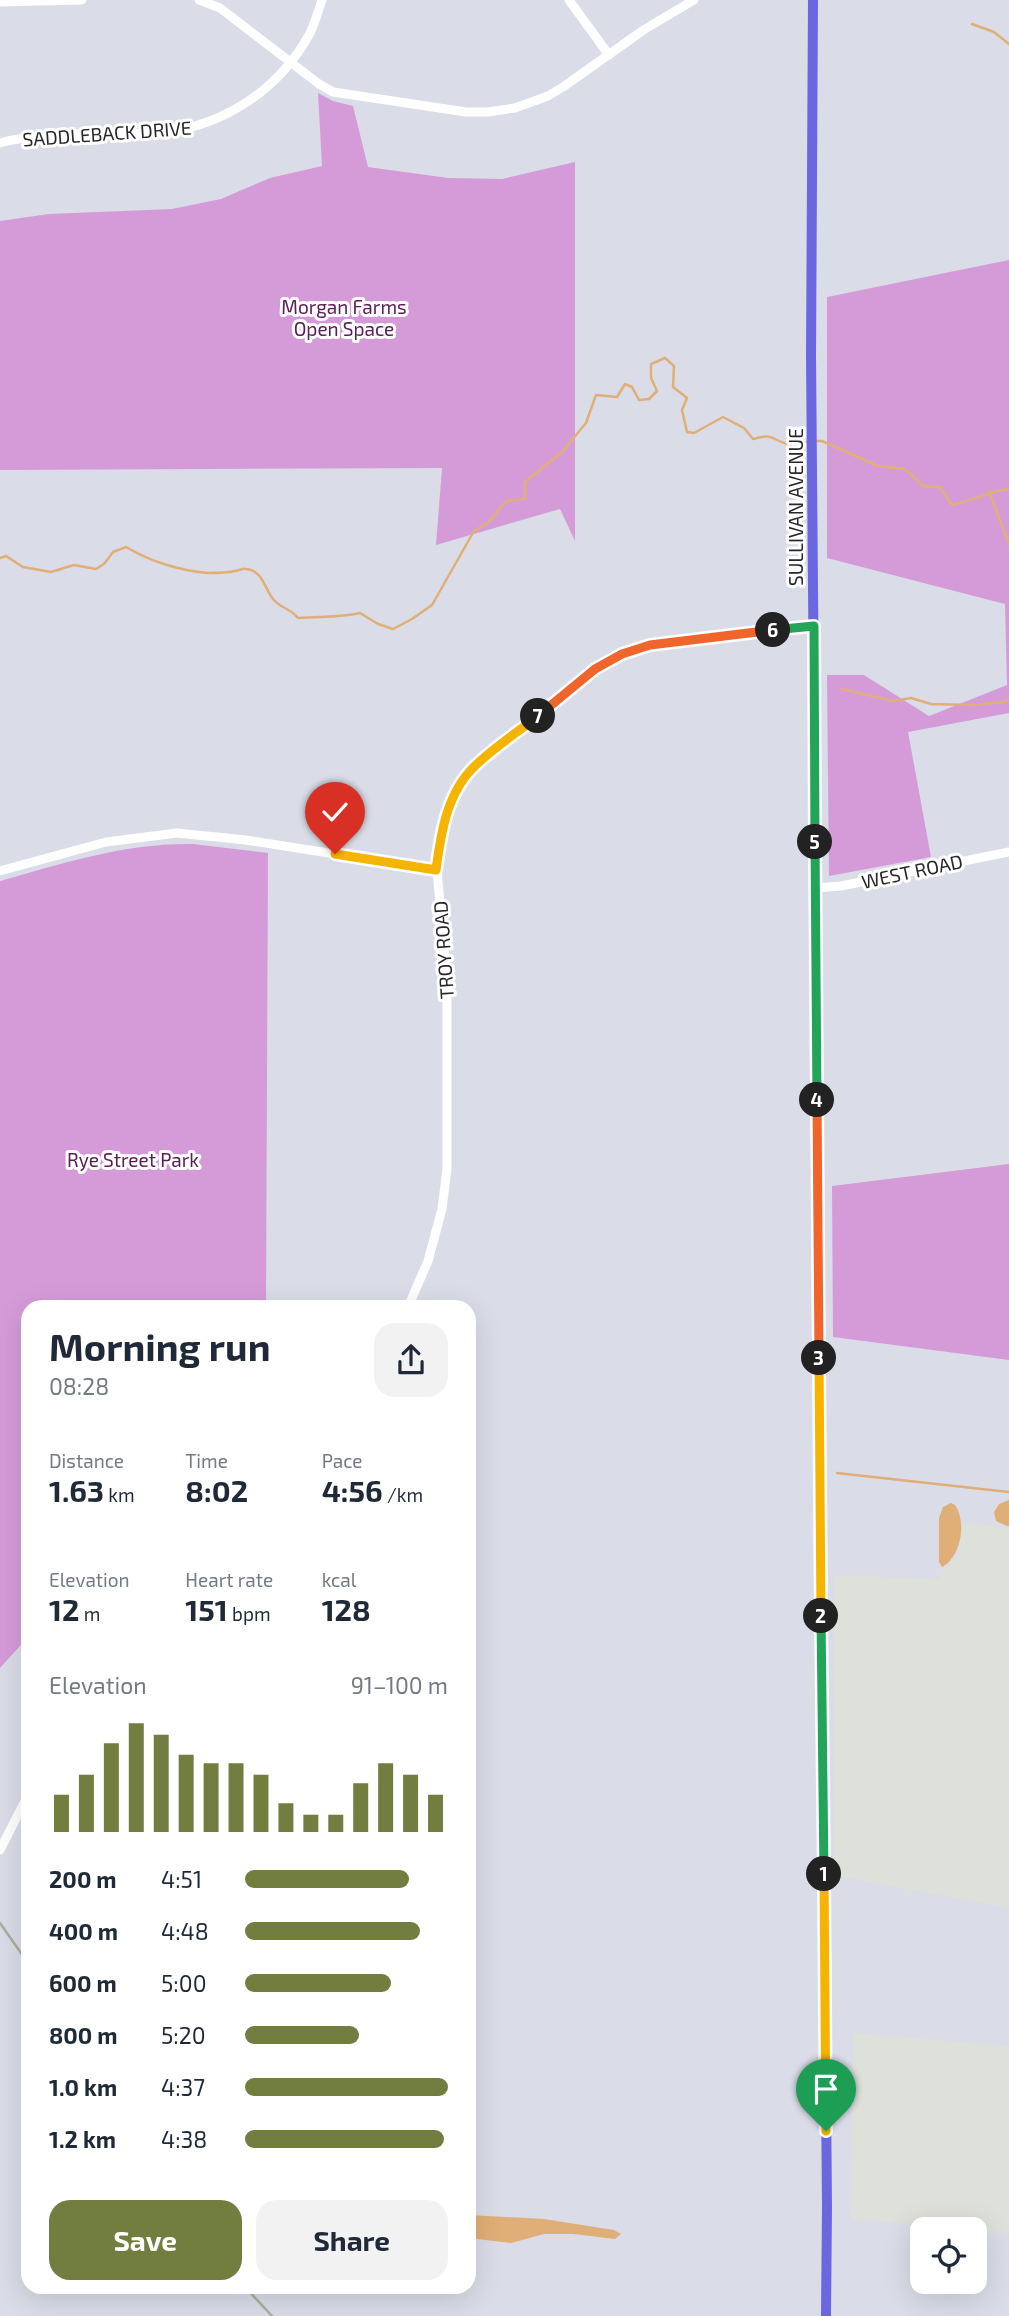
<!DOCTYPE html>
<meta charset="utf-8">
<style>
body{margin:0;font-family:"Exo 2",sans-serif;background:#f2f2f3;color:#1f2937;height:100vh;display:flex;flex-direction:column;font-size:26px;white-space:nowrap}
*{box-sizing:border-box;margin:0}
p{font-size:23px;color:#747a83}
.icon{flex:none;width:38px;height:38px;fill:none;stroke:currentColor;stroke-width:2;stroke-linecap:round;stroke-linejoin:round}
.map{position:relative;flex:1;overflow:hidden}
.panel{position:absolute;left:21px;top:1300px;width:455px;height:994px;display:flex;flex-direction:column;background:#fff;border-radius:21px;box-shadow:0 7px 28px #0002}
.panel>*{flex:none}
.buttons{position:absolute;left:910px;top:2217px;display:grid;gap:14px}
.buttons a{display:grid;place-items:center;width:77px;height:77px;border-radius:14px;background:#fff;box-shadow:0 7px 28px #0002;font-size:35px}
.pin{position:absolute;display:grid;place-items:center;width:60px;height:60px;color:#fff;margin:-72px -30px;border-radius:50% 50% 50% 0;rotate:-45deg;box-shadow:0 0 7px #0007}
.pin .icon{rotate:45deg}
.km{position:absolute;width:35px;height:35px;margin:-18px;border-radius:50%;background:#222;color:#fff;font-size:19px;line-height:35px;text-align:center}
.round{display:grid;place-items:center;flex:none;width:74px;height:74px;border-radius:21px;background:#f2f2f3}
.headline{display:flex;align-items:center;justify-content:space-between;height:119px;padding:0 28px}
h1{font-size:38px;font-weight:700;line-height:52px}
.stats{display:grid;grid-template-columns:repeat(3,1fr);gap:10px;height:119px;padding:7px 28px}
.stats div{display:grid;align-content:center}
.stats b{font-size:30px;font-weight:700}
.stats small{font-size:19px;font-weight:400}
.stats p{font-size:19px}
.chart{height:196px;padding:14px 28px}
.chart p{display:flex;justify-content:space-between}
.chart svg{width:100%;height:126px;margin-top:7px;stroke:#727e40;stroke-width:6}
.button{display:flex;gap:14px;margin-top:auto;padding:14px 28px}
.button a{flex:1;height:80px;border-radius:21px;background:#727e40;color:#fff;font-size:28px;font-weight:700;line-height:80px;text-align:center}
.button a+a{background:#f2f2f3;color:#1f2937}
ul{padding:0 28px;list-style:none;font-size:23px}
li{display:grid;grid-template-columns:112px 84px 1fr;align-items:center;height:52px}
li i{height:18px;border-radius:9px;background:#727e40}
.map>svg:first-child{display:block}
</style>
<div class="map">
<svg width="1009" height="2316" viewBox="0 0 1009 2316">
<rect width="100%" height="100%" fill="#dadce8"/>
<path fill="#dde1da" d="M 961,1522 L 1009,1528 L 1009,1908 L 834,1875 L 833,1575 L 938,1579 L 958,1554 Z
M 853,2033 L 1009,2046 L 1009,2233 L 851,2219 Z"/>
<path fill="#d59bd9" d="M 318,93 L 333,101 L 353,106 L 368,167 L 448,178 L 502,179 L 575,162 L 575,541 L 560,509 L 436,545 L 442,468 L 0,470 L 0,221 L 49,214 L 172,209 L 221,199 L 270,178 L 322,166 Z
M 1009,260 L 1009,713 L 908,732 L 931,857 L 829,876 L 827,675 L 864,675 L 929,716 L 1007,685 L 1005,604 L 827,558 L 827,297 Z
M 193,844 L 268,853 L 266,1307 L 28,1307 L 28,1637 L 0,1668 L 0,881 C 64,863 125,843 193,844 Z
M 1009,1164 L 1009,1360 L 833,1337 L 832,1186 Z"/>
<path fill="#e0af77" d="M 1009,1500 L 1009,1526 L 1007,1526 L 996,1521 L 994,1512 L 999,1504 Z
M 951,1503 L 955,1505 C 967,1522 961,1557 942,1567 L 939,1562 L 939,1518 L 943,1507 Z
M 469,2215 L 544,2219 L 614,2230 L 621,2234 L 615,2239 L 573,2234 L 544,2234 L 511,2243 L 469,2238 Z"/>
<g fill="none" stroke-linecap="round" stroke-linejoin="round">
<path stroke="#e0af77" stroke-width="2.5" d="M 972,24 L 994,32 L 1009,44
M 814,441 L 822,441 L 878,466 L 905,469 L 923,486 L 940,487 L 952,505 C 972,501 988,491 1009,489
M 989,491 L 1009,544
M 0,558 L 6,556 L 23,567 L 51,572 L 74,565 L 96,569 L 104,564 L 113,552 L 126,547 C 149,561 181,571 208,573 C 216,573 227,573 235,571 C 239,571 242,568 245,569 C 262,569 265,589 273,599 C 281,609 289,607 298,618 C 319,616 339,618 360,613 L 378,624 L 393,629 L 412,619 L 432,605 L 474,531 L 489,522 L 506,501 L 525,499 L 525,482 L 562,452 L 586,423 L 596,395 L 617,397 L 625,384 L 632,387 L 639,400 L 649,399 L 657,391 L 651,378 L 651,364 L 665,358 L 674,366 L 673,387 L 687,398 L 682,410 L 687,432 L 694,433 L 723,417 L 744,428 L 753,439 C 776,432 773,442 791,445 C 795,446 803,442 808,442
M 842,689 L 893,701 L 911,698 L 931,704 L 970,705 L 1004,702 L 1009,698
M 837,1473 L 1009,1492"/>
<path stroke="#fff" stroke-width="9" d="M 199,0 L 220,8 L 319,84 L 333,92 L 466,112 L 488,112 L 515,108 L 548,96 L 563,87 L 645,29 L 694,0
M 569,0 L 609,55
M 0,2 L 82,0
M 0,143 C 48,130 99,135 149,133 C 216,131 276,94 309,35 C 315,24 318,11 322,0
M 0,871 L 106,842 L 177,833 L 246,840 L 437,870
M 815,888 L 841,886 L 1009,852
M 408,1307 L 428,1261 L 442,1209 L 447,1169 L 447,981 L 437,870 L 440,839 L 446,812 L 462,782 L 475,765 L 572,687 L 595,669 L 622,654 L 650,645 L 814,626
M 0,1850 L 28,1795"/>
<path stroke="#6b67e0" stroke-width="10" d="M 813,0 L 811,356 L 827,2207 L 826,2316"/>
<path stroke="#adaf9d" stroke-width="2.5" d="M 0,1923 L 28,1963
M 245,2287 L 272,2316"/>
</g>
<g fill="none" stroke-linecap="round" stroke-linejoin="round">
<defs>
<path id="split-1" d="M 824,1874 L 826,2131"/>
<path id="split-2" d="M 821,1616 L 824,1874"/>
<path id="split-3" d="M 819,1358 L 821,1616"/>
<path id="split-4" d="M 817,1100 L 819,1358"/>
<path id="split-5" d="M 815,842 L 817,1100"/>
<path id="split-6" d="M 773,630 L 814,626 L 815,842"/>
<path id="split-7" d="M 538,716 L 595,669 L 622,654 L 650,645 L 773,630"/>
<path id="split-8" d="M 335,854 L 436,870 C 441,832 447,791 477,764 C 496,746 518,732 538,716"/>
</defs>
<use href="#split-1" stroke="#fff" stroke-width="14"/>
<use href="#split-2" stroke="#fff" stroke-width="14"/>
<use href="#split-3" stroke="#fff" stroke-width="14"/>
<use href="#split-4" stroke="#fff" stroke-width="14"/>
<use href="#split-5" stroke="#fff" stroke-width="14"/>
<use href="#split-6" stroke="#fff" stroke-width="14"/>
<use href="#split-7" stroke="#fff" stroke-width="14"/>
<use href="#split-8" stroke="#fff" stroke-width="14"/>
<use href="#split-1" stroke="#f5b400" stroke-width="9"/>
<use href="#split-2" stroke="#22a559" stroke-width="9"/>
<use href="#split-3" stroke="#f5b400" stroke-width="9"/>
<use href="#split-4" stroke="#f0652b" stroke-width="9"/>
<use href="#split-5" stroke="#22a559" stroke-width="9"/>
<use href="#split-6" stroke="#22a559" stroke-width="9"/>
<use href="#split-7" stroke="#f0652b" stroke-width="9"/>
<use href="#split-8" stroke="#f5b400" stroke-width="9"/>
</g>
<g text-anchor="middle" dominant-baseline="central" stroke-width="6" stroke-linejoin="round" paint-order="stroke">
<g font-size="19" fill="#272727" stroke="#fff">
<text transform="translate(107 133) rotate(-4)">SADDLEBACK DRIVE</text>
<text transform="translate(795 507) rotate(-90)">SULLIVAN AVENUE</text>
<text transform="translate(912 871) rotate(-12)">WEST ROAD</text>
<text transform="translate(443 950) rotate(-94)">TROY ROAD</text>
</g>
<g font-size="19" fill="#5a2056" stroke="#fff">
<text x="344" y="306">Morgan Farms<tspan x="344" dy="22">Open Space</tspan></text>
<text x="133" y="1159">Rye Street Park</text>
</g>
</g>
</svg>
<div class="buttons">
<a><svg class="icon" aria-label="locate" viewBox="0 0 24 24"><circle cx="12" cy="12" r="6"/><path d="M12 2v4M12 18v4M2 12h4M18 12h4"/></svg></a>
</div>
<div class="pin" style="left:826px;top:2131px;background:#1e9e55"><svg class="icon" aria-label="arrive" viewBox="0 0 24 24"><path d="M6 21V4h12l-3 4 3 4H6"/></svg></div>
<div class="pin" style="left:335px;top:854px;background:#d93025"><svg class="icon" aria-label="check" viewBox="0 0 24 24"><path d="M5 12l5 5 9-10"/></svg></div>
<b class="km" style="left:824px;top:1874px">1</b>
<b class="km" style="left:821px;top:1616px">2</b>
<b class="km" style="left:819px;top:1358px">3</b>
<b class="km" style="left:817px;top:1100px">4</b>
<b class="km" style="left:815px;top:842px">5</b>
<b class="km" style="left:773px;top:630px">6</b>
<b class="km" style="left:538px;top:716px">7</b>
<section class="panel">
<div class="headline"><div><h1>Morning run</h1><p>08:28</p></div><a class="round"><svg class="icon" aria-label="share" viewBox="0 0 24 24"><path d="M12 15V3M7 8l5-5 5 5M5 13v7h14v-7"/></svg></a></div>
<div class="stats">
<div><p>Distance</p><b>1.63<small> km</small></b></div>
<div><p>Time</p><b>8:02</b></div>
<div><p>Pace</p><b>4:56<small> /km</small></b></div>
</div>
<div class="stats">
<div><p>Elevation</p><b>12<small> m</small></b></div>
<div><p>Heart rate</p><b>151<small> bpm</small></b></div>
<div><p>kcal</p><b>128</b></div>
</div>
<div class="chart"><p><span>Elevation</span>91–100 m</p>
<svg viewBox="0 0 160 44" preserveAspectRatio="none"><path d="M5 44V31M15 44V24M25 44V13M35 44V6M45 44V10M55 44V17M65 44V20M75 44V20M85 44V24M95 44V34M105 44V38M115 44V38M125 44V27M135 44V20M145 44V24M155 44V31"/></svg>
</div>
<ul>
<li><b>200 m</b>4:51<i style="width:81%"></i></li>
<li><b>400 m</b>4:48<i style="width:86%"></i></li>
<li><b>600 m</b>5:00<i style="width:72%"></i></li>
<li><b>800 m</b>5:20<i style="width:56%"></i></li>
<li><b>1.0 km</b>4:37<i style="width:100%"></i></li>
<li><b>1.2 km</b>4:38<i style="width:98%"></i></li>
</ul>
<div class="button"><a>Save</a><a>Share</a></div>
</section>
</div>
